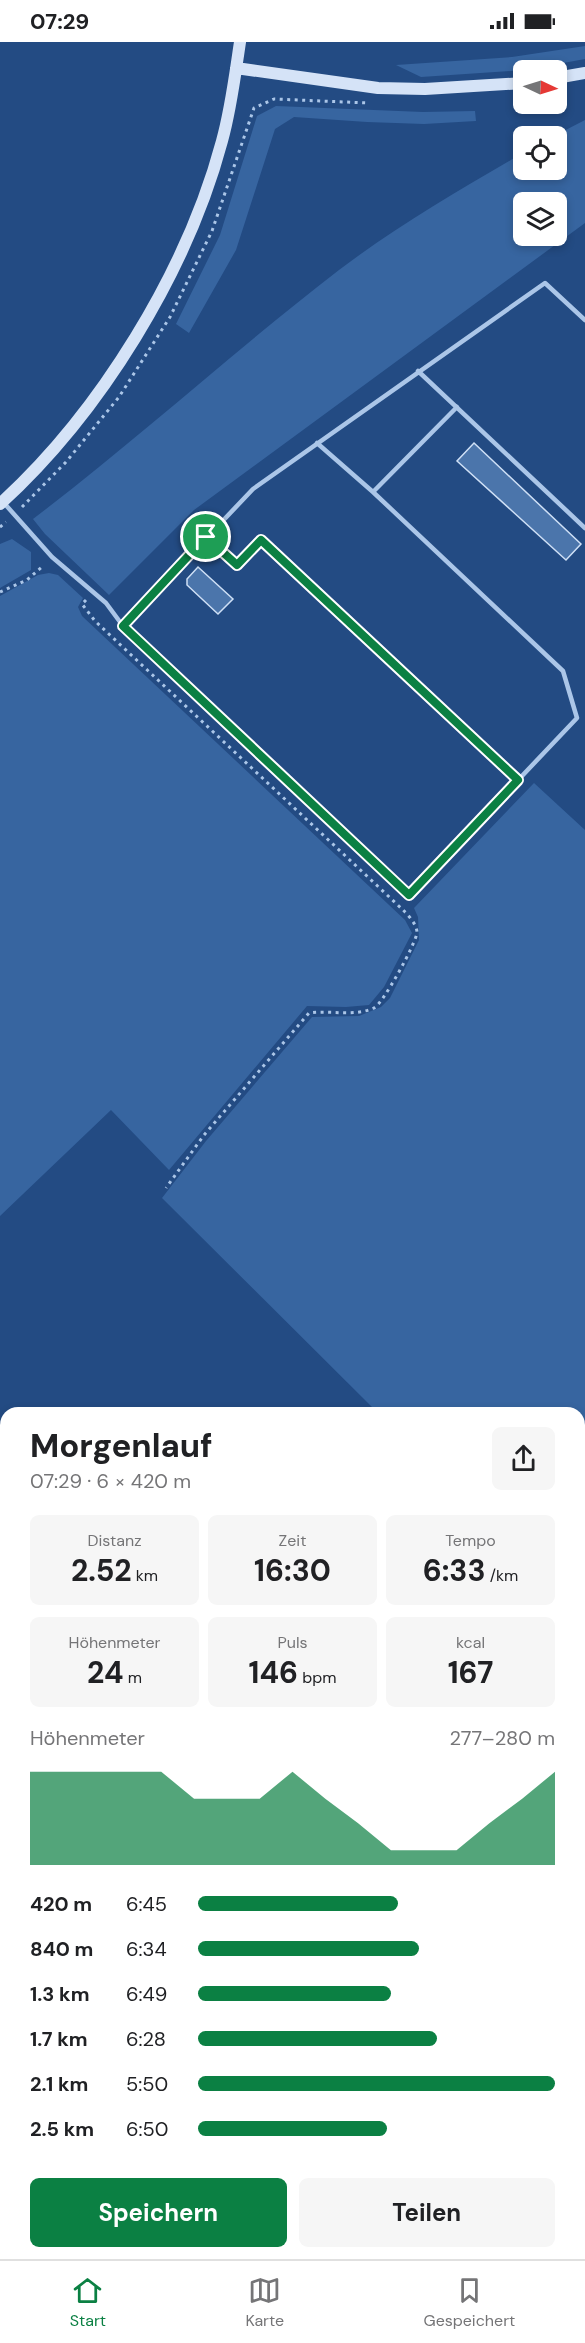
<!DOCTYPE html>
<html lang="de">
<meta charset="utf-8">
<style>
body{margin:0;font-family:"DM Sans",sans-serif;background:#f6f6f6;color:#202124;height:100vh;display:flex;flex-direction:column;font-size:22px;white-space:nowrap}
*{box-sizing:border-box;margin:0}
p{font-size:20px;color:#757577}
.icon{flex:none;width:33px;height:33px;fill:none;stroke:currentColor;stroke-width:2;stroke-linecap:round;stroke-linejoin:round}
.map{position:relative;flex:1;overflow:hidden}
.panel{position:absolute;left:0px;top:1365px;width:585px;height:852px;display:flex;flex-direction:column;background:#fff;border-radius:18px 18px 0 0;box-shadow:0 3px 9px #0003}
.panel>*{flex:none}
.needle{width:39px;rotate:94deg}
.buttons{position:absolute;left:513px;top:18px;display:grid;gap:12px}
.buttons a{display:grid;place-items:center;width:54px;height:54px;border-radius:9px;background:#fff;box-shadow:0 3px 9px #0003;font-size:30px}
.pin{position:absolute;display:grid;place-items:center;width:51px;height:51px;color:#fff;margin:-26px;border:3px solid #fff;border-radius:50%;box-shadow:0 2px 6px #0007}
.round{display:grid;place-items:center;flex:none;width:63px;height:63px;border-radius:9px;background:#f6f6f6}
.overview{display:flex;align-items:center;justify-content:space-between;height:102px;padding:0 30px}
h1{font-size:33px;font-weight:700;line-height:45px}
.figures{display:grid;grid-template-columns:repeat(3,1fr);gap:9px;height:102px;padding:6px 30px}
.figures div{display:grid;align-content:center;border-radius:9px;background:#f6f6f6;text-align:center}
.figures b{font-size:30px;font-weight:700}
.figures small{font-size:16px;font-weight:400}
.figures p{font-size:16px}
.chart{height:168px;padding:12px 30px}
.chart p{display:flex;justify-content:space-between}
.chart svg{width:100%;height:108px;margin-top:6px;fill:#0b8043;opacity:.7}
.primary-button{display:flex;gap:12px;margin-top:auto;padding:12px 30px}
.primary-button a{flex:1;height:69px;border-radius:9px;background:#0b8043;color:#fff;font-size:24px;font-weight:700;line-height:69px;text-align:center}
.primary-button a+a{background:#f6f6f6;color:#202124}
ul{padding:0 30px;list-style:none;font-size:20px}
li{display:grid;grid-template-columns:96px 72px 1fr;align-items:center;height:45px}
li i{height:15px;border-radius:8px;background:#0b8043}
.status{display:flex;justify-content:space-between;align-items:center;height:42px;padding:0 30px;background:#fff;direction:ltr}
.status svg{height:16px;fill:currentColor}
.tabs{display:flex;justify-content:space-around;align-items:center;height:84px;border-top:2px solid #e0e0e0;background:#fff;font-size:16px;color:#757577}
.tabs a{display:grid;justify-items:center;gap:3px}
.tabs .selected{color:#0b8043}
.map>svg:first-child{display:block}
</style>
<div class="status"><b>07:29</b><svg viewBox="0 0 49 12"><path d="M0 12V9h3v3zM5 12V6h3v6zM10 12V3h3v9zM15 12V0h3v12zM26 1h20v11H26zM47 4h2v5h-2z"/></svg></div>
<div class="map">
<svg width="585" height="2217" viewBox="0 0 585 2217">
<rect width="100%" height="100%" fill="#234b83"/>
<path fill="#3765a0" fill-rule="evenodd" d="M 585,4 L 585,17 L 525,28 L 421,35 L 396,23 L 512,15 Z
M 276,64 L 423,70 L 475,69 L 476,79 L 424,82 L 367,80 L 294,75 L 275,87 L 236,208 L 189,291 L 176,282 L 220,193 L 257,74 Z
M 585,78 L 585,181 L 194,468 L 109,553 L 45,492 L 33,477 C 138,397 235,308 339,228 C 397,184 461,147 523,111 L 524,128 L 556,128 L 556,94 L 554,94 ZM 524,160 L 556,160 L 556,194 L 524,194 Z
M 12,497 L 31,510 L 31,528 L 0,546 L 0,502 Z
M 49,531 L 58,533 L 83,556 L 78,565 L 82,574 L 405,878 L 412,891 L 384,945 L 369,963 L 346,965 L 307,964 L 169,1128 L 111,1068 L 0,1174 L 0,554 L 38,533 Z
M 534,741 L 585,788 L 585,1578 L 579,1572 L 579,1371 L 378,1371 L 162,1156 L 206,1099 L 312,975 L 359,974 L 381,965 L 390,956 L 419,898 L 418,875 L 414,866 Z
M 0,1672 L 6,1677 L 6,1723 L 0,1718 Z
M 0,1733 L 6,1738 L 6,1819 L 0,1817 Z
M 579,2203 L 585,2207 L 585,2217 L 547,2217 L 539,2211 L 579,2211 Z"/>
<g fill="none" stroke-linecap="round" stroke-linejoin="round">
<path stroke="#9fc0e9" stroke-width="5" d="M 0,1706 L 6,1710
M 579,2164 L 585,2168"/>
</g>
<path fill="#4b75ab" stroke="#cfe0f6" stroke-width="1.5" d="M 474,401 L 581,502 L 566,518 L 457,419 Z
M 198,525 L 233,557 L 218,572 L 187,543 L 187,537 Z"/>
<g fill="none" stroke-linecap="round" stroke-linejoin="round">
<path stroke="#abc6e8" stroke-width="3" stroke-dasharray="3 4.5" stroke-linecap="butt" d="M 22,465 L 66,420 L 119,355 L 170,275 L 212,189 L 254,66 L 274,57 L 369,61
M 0,485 L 6,480
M 0,550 L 27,538 L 44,523
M 86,558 L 82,562 L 95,579 L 402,867 C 408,873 416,881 417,890 C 417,900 382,963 374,966 C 354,975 331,968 309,971 L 204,1093 L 166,1146
M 0,1505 L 6,1522
M 0,1666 L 6,1671
M 579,1785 L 585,1783
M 579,2126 L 585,2131"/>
<path stroke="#abc6e8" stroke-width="4.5" d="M 418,329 L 585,486
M 317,401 L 373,450
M 4,461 L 52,515 L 106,561 L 123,584 L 409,853 L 577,676 L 563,629 L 373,450 L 457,365
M 206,495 L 237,523 L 261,498 L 518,738
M 123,584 L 253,447 L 545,241 L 585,278"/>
<path stroke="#d5e3f7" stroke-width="12" d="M 236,26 L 378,46 L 425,47 L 524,41
M 556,36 L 585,31
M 0,462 C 100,371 187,230 222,99 C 231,67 235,33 240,0"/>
</g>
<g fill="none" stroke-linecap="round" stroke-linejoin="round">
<defs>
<path id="route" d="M 206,495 L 237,523 L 261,498 L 518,738 L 409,853 L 123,584 Z"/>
</defs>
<use href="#route" stroke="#fff" stroke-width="12"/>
<use href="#route" stroke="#0b8043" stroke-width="8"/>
</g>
</svg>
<div class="buttons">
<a><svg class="needle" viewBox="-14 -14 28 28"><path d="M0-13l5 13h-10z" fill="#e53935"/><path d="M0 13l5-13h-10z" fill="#757577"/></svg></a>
<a><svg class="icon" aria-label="locate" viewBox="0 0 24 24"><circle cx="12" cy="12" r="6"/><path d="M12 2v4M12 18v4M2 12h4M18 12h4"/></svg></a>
<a><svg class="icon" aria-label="layers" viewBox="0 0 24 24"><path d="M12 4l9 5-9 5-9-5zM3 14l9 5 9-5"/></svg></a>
</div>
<div class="pin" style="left:206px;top:495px;background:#1e9e55"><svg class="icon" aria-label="arrive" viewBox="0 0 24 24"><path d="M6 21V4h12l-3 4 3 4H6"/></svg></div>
<section class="panel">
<div class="overview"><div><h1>Morgenlauf</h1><p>07:29 · 6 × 420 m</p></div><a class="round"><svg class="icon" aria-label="share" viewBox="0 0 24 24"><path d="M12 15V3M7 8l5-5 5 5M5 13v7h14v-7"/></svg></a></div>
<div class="figures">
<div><p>Distanz</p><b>2.52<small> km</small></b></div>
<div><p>Zeit</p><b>16:30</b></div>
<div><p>Tempo</p><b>6:33<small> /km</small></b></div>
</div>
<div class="figures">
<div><p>Höhenmeter</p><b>24<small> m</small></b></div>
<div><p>Puls</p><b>146<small> bpm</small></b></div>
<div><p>kcal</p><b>167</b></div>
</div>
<div class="chart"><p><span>Höhenmeter</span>277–280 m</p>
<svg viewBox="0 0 160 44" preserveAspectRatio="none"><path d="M0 44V6L10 6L20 6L30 6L40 6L50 17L60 17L70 17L80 6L90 17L100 27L110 38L120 38L130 38L140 27L150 17L160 6V44z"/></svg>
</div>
<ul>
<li><b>420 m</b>6:45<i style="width:56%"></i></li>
<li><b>840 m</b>6:34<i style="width:62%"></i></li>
<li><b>1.3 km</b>6:49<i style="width:54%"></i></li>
<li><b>1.7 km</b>6:28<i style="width:67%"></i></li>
<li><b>2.1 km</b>5:50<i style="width:100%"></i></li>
<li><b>2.5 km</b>6:50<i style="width:53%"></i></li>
</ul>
<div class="primary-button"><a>Speichern</a><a>Teilen</a></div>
</section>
</div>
<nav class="tabs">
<a class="selected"><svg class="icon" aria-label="home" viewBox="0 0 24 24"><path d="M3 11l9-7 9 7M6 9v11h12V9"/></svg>Start</a>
<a><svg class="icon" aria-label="map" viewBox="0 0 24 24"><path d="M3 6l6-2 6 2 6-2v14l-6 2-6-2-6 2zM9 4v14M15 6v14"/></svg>Karte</a>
<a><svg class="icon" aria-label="saved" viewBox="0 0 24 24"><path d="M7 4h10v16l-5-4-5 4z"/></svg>Gespeichert</a>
</nav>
